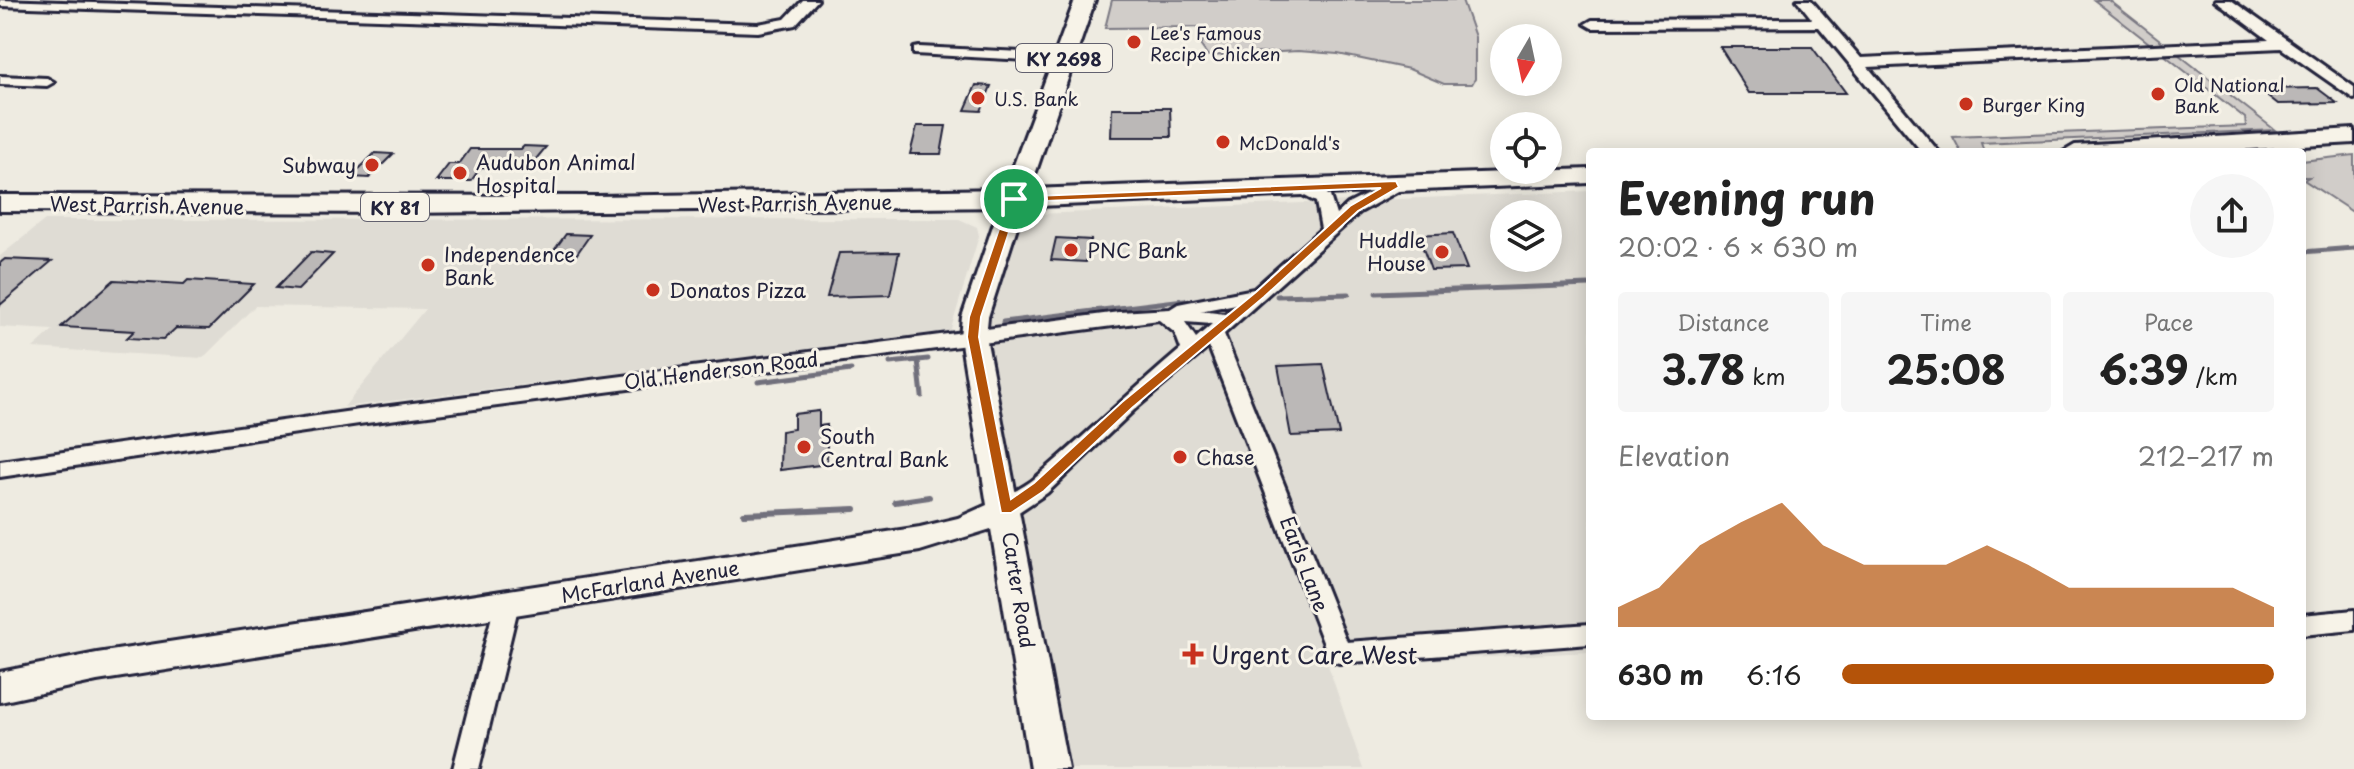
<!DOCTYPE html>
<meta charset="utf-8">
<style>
body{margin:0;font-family:"Playpen Sans",sans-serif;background:#f6f6f6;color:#222;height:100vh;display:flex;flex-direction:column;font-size:30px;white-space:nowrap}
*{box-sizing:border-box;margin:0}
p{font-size:26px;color:#767676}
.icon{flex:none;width:44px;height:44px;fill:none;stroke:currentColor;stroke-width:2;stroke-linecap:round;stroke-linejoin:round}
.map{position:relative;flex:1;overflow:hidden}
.drawer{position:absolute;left:1586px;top:148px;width:720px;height:572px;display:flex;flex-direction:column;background:#fff;border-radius:8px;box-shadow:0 4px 20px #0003}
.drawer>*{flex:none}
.needle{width:52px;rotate:189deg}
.tools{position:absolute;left:1490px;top:24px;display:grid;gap:16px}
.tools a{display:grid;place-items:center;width:72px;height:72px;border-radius:50%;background:#fff;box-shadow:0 4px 20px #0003;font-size:40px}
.pin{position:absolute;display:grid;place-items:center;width:68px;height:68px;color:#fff;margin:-34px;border:4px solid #fff;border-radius:50%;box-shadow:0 2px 8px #0007}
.round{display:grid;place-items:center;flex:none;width:84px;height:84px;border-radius:42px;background:#f6f6f6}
.overview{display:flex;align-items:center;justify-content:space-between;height:136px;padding:0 32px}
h1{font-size:44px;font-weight:700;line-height:60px}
.stats{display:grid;grid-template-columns:repeat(3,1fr);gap:12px;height:136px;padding:8px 32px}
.stats div{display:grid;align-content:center;border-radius:8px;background:#f6f6f6;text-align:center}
.stats b{font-size:40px;font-weight:700}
.stats small{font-size:22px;font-weight:400}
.stats p{font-size:22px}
.chart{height:224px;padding:16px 32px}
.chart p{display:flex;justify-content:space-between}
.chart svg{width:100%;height:144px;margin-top:8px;fill:#b45309;opacity:.7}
ul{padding:0 32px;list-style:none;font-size:26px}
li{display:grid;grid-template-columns:128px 96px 1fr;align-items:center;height:60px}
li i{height:20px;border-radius:10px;background:#b45309}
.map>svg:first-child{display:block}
</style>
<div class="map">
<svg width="2354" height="769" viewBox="0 0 2354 769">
<rect width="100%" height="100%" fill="#eeebe1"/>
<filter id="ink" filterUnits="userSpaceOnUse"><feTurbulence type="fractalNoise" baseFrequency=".0125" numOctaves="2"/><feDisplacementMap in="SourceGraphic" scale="16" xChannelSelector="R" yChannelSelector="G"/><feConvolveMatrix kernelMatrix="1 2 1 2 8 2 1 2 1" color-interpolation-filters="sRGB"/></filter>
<g filter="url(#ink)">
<path fill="#dfdcd4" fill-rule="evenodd" d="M 1590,191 L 1590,652 L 1328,665 L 1363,769 L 1062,769 L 987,352 L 989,318 L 1018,229 L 1024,221 L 1038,214 ZM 1504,214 L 1548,214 L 1548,258 L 1504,258 Z
M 959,219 L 977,227 L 979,236 L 950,332 L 344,407 L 425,309 L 255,306 L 203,358 L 33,348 L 53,330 L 0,327 L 0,256 L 45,220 Z"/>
<path fill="#d1cdc9" stroke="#7a7882" stroke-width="2" d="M 1112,0 L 1462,0 L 1475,37 L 1475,79 L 1472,84 L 1444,84 L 1409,69 L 1338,54 L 1298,51 L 1208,56 L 1201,46 L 1206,32 L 1202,27 L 1105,28 Z
M 2094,0 L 2109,0 L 2275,130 L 1981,143 L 1984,152 L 1961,152 L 1953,137 L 2246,126 L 2245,118 Z
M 2354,155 L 2354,213 L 2304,180 L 2309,177 L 2302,177 L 2302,161 Z"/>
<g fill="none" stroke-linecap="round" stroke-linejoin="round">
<path stroke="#716f7b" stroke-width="5" d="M 2302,252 L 2354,248
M 1376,293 L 1590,285
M 1277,296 L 1349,294
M 1003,322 L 1184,300
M 918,360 L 922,396
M 890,363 L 928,359
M 758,382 L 851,370"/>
<path stroke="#716f7b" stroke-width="6" d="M 895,502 L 929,497
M 744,514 L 855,509"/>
</g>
<path fill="#bbb8b7" stroke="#22223b" stroke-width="2" d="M 1720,47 L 1812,47 L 1846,93 L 1749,93 Z
M 976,85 L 991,86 L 981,111 L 965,110 Z
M 2317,88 L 2337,103 L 2278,104 L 2259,89 Z
M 1112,108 L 1170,108 L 1171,137 L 1111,137 Z
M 917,126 L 946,126 L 941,154 L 910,154 Z
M 524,146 L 546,147 L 527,170 L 481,167 L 471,181 L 436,181 L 449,164 L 459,164 L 470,149 L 521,149 Z
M 375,153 L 393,154 L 369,178 L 351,177 Z
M 1453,233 L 1467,269 L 1431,270 L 1418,235 Z
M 566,234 L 590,235 L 574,258 L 550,256 Z
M 1056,238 L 1091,240 L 1086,262 L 1051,260 Z
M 311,252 L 333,254 L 298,290 L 276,288 Z
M 899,252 L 890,295 L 827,297 L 839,253 Z
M 5,259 L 52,261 L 0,305 L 0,263 Z
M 114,280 L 184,284 L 188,280 L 254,284 L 209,329 L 176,328 L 163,340 L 127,338 L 134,331 L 61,327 Z
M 1323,364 L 1339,434 L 1291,436 L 1278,366 Z
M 819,411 L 819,426 L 827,425 L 827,464 L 780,470 L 781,431 L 794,429 L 794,414 Z"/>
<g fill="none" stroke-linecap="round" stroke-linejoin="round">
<defs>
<path id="street" d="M 0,0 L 758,24 L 785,19 L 803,0 L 818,0 L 795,25 L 758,32 L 0,6 Z
M 1797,0 L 1811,0 L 1861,58 L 2269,40 L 2215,0 L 2231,0 L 2354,87 L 2354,99 L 2281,48 L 1868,67 L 1939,152 L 1922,152 L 1819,27 L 1592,28 L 1585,24 L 1592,20 L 1812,19 Z
M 919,47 L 1063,54 L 1070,58 L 1063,62 L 914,54 L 914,48 Z
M 0,76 L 47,78 L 54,82 L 47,86 L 0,84 Z
M 1396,180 L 1402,181 L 1402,189 L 1360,212 L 1224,334 L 1347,642 L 1590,624 L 1590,644 L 1339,663 L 1330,660 L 1209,347 L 1134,410 L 1047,493 L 1014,515 L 998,515 L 995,509 C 1003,495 1022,489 1034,479 C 1084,437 1131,391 1181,349 L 1175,333 L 1159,320 L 359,424 L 0,477 L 0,461 L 359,410 L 1119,312 L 1170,309 L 1178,304 L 1254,289 L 1321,229 L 1316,202 L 1299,193 L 1299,185 L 1311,185 L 1330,196 L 1336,215 L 1348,204 ZM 1236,304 L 1225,314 L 1200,311 ZM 1185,322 L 1212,324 L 1196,338 Z
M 507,595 L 515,597 L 519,604 L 479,769 L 453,769 L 495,604 L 499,597 Z
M 2354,610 L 2354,630 L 2302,635 L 2302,615 Z"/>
<path id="secondary" d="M 1014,192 L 1026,199 L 988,317 L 986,337 L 1068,769 L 1030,769 L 991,529 L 920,551 L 97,681 L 0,702 L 0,672 L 97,653 L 920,527 L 958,518 L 987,505 L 960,337 L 962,317 L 1002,199 Z"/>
<path id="primary" d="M 1075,0 L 1095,0 L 1030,189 L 1590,169 L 1590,183 L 1014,207 L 398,213 L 0,211 L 0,195 L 597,196 L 1005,189 Z
M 2354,129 L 2354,143 L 2200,152 L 2063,152 L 2075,145 Z"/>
</defs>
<use href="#street" stroke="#22223b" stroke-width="6"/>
<use href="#secondary" stroke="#22223b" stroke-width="6"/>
<use href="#primary" stroke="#22223b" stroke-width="6"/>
<use href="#street" fill="#f7f3e8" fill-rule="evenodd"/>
<use href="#secondary" fill="#f7f3e8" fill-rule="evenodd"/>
<use href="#primary" fill="#f7f3e8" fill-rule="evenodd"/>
</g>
</g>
<path fill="#b45309" stroke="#fff" stroke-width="2" fill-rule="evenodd" d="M 1396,181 L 1399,187 L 1358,211 L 1264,297 L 1132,408 L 1044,491 L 1011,513 L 1001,513 L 967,337 L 969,317 L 1010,197 ZM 1381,188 L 1350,206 L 1256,292 L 1122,402 L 1034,483 L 1011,499 L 979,337 L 981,317 L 1019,202 Z"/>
<g fill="#c8321e" stroke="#f7f3e8" stroke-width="3">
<circle cx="1134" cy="42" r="8"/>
<circle cx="2158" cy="94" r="8"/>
<circle cx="978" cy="98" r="8"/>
<circle cx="1966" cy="104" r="8"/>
<circle cx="1223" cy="142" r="8"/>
<circle cx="372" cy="165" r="8"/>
<circle cx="460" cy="173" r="8"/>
<circle cx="1071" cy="250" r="8"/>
<circle cx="1442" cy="252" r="8"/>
<circle cx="428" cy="265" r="8"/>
<circle cx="653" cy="290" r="8"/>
<circle cx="804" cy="447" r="8"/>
<circle cx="1180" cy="457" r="8"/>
<path d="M1189 642h8v8h8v8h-8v8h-8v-8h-8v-8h8z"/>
</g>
<g text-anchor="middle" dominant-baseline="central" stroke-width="6" stroke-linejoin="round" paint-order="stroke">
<g font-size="18" fill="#22223b" stroke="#f7f3e8" text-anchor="start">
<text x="1150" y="32">Lee's Famous<tspan x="1150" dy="21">Recipe Chicken</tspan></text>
<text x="2174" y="84">Old National<tspan x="2174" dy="21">Bank</tspan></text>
<text x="994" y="98">U.S. Bank</text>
<text x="1982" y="104">Burger King</text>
<text x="1239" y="142">McDonald's</text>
</g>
<g fill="#f7f3e8" stroke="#62616f" stroke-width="2">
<rect x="1016" y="44" width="96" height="28" rx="6"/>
<rect x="361" y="193" width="68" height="28" rx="6"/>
</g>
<g font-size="18" font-weight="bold" fill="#22223b">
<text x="1064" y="58">KY 2698</text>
<text x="395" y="207">KY 81</text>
</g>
<g font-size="20" fill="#22223b" stroke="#f7f3e8" text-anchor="start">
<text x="476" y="162">Audubon Animal<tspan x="476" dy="23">Hospital</tspan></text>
<text x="356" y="165" text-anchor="end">Subway</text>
<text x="1426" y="240" text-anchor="end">Huddle<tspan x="1426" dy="23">House</tspan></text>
<text x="1087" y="250">PNC Bank</text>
<text x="444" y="254">Independence<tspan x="444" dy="23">Bank</tspan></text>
<text x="669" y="290">Donatos Pizza</text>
<text x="820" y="436">South<tspan x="820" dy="23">Central Bank</tspan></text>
<text x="1196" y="457">Chase</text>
</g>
<g font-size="20" fill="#22223b" stroke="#f7f3e8">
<text transform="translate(795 203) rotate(-1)">West Parrish Avenue</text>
<text transform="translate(147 205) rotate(1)">West Parrish Avenue</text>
<text transform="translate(721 370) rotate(-7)">Old Henderson Road</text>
<text transform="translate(1305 564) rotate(69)">Earls Lane</text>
<text transform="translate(650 581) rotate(-9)">McFarland Avenue</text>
<text transform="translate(1019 590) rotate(81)">Carter Road</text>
</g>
<g font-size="24" fill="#22223b" stroke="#f7f3e8" text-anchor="start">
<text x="1211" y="654">Urgent Care West</text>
</g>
</g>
</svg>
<div class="tools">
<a><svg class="needle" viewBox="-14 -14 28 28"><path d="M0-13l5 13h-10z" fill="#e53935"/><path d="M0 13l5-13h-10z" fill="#767676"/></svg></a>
<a><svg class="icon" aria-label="locate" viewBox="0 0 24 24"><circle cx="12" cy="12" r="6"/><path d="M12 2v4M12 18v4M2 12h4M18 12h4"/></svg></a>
<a><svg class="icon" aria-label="layers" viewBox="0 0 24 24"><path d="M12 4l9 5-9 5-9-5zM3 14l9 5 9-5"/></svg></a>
</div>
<div class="pin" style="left:1014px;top:199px;background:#1e9e55"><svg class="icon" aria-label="arrive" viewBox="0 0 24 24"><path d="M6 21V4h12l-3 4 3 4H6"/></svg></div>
<section class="drawer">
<div class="overview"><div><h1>Evening run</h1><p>20:02 · 6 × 630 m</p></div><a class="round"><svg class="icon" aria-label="share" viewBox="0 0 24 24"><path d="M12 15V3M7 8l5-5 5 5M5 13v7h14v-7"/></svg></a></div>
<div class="stats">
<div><p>Distance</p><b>3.78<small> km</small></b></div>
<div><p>Time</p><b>25:08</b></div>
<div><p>Pace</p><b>6:39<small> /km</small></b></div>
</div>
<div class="chart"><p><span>Elevation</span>212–217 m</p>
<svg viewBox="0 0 160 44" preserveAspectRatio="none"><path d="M0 44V38L10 32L20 19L30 12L40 6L50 19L60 25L70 25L80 25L90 19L100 25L110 32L120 32L130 32L140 32L150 32L160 38V44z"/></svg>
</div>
<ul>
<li><b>630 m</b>6:16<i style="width:100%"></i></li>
</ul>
</section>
</div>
